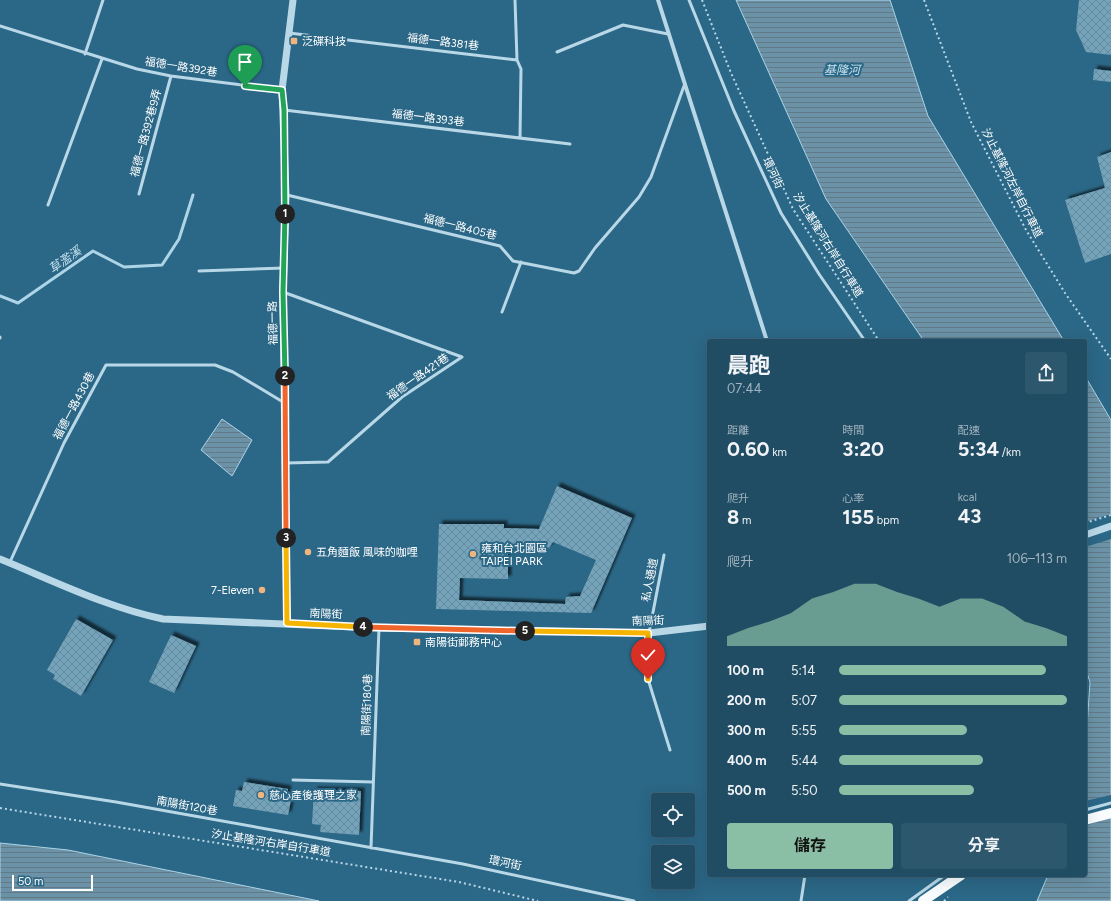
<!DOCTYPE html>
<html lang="zh-TW">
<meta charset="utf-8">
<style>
body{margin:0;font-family:Figtree,"Noto Sans TC",sans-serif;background:#2d576d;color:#f1f3f6;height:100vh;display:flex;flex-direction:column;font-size:15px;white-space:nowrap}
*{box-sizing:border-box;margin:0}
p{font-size:13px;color:#a2b4bf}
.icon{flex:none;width:22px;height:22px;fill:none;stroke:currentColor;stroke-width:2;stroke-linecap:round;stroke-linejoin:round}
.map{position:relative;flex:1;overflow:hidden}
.side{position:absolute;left:707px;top:339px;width:380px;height:538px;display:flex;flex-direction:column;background:#204d64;border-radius:4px;box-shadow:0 4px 16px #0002,0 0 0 1px #3d6478}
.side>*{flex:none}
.tools{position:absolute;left:651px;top:793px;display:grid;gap:8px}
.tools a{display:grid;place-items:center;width:44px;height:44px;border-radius:4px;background:#204d64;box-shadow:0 4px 16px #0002,0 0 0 1px #3d6478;font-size:20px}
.scale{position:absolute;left:12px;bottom:10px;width:81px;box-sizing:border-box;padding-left:4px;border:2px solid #fff;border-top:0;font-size:11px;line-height:14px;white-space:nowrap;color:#fff;-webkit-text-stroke:3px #2b6786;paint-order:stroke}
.pin{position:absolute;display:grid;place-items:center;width:34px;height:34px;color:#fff;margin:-41px -17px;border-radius:50% 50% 50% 0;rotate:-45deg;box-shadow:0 0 4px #0007}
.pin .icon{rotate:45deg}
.km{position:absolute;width:20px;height:20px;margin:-10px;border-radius:50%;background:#222;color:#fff;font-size:11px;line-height:20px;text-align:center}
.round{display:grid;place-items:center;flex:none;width:42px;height:42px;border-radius:4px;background:#2d576d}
.overview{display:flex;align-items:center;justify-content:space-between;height:68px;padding:0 20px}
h1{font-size:22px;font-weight:700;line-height:30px}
.figures{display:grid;grid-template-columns:repeat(3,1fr);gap:6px;height:68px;padding:4px 20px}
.figures div{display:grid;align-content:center}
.figures b{font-size:20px;font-weight:700}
.figures small{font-size:11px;font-weight:400}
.figures p{font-size:11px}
.chart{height:112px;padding:8px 20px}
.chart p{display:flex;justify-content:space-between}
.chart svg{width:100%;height:72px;margin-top:4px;fill:#8abfa5;opacity:.7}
.button{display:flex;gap:8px;margin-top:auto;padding:8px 20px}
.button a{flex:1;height:46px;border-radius:4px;background:#8abfa5;color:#111;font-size:16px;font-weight:700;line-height:46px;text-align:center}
.button a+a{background:#2d576d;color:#f1f3f6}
ul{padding:0 20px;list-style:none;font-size:13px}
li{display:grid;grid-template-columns:64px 48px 1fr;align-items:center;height:30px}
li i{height:10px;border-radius:5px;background:#8abfa5}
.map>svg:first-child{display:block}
</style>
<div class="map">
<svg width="1111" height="901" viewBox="0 0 1111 901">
<defs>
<pattern id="water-rules" width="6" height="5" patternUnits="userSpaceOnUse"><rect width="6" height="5" fill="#6b92a7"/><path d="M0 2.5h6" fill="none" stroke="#607a87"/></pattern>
<pattern id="building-cross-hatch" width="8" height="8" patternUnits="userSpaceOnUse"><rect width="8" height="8" fill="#73a4bc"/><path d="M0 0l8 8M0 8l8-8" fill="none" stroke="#678a9a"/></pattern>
<filter id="shadow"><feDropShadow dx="3.5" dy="-3.5" stdDeviation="1" flood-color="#0009"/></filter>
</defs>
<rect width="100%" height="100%" fill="#2b6786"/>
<path fill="url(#water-rules)" stroke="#add4e7" d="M 736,0 L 890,0 L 928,116 L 1064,341 L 924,341 L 826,199 Z
M 1085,376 L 1111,420 L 1111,901 L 1037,901 L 1048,875 L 1085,875 L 1085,757 L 1090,682 L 1085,667 Z
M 222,419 L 252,440 L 232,476 L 201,450 Z
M 0,843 L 68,850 L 319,901 L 0,901 Z"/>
<path fill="#2b6786" d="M 1111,514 L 1111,539 L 1085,547 L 1085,522 Z
M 1111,795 L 1111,817 L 1085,826 L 1085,801 Z"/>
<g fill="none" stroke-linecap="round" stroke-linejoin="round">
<path stroke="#add4e7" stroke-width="3" d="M 0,296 L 18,303 L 93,251 L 124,267 L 162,265 L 179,239 L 193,195"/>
</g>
<path fill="url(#building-cross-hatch)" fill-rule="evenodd" filter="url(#shadow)" d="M 1079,0 L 1111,0 L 1111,55 L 1086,52 L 1076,30 Z
M 1094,69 L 1111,71 L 1111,82 L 1093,80 Z
M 1111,152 L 1111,254 L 1085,263 L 1065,200 L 1105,188 L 1097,157 Z
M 557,486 L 632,518 L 591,613 L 436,609 L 439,524 L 504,524 L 504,528 L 539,529 ZM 553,542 L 596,560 L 580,596 L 566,597 L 565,604 L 459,600 L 460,578 L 508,579 L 508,547 L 549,548 Z
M 76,619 L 113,640 L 81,696 L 53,679 L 55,675 L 47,670 Z
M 171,635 L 196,646 L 174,693 L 149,682 Z
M 244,782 L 288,789 L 286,799 L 291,800 L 288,815 L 233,806 L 236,790 L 242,791 Z
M 314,790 L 361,791 L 359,835 L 320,832 L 321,825 L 312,824 Z"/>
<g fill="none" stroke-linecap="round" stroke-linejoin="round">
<path stroke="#b8d7e7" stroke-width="2" stroke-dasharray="2 3" stroke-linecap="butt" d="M 702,0 L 731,73 L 793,209 L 879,341
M 924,0 L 971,122 L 1026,230 L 1065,293 L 1111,359
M 1085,523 L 1111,515
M 0,808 L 459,882 L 538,901
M 944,901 L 948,897"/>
<path stroke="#b8d7e7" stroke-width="3" d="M 515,0 L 517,60
M 689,0 L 734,111 L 781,213 L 819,274 L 865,341
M 0,26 L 137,69 L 171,76 L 282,90
M 289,33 L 517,60 L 521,69 L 520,138
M 557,52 L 623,25 L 668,34
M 85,54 L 103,0
M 284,110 L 570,144
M 139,194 L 171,76
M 287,195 L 500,246 L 513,261 L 574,273 L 579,271 L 595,248 L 639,197 L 651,177 L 684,86
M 48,205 L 102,59
M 199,271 L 284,268
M 283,292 L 462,357 L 402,397 L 328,462 L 286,463
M 502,312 L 521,262
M 0,338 L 0,337
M 664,555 L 649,633 L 648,679 L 670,750
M 10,562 L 64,443 L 106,365 L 215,365 L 233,372 L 283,402
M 293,780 L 373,782
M 0,784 L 116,802 L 463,864 L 634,901
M 1085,810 L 1111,803
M 371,848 L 379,628
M 801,901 L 805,875
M 909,901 L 945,875"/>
<path stroke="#b8d7e7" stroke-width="4" d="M 658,0 L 767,341"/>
<path stroke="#b8d7e7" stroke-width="7" d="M 1085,535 L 1111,526
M 0,559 C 54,581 106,607 163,619 L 379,628 L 649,633 L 709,626
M 287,623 L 283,292 L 286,195 L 282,90 L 293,0"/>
<path stroke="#f9fcfe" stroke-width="10" d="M 1085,820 L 1111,813"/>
<path stroke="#f9fcfe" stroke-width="10" d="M 923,901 L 961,875"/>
</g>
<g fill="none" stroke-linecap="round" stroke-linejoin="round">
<defs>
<path id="split-1" d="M 245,86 L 282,90 L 284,110 L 285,214"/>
<path id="split-2" d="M 285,376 L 283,292 L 285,214"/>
<path id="split-3" d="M 285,376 L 286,538"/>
<path id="split-4" d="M 286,538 L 287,623 L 363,627"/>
<path id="split-5" d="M 363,627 L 525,631"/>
<path id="split-6" d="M 525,631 L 648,633 L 648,679"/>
</defs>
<use href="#split-1" stroke="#fff" stroke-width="8"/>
<use href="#split-2" stroke="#fff" stroke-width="8"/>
<use href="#split-3" stroke="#fff" stroke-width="8"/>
<use href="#split-4" stroke="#fff" stroke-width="8"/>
<use href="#split-5" stroke="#fff" stroke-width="8"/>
<use href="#split-6" stroke="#fff" stroke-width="8"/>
<use href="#split-1" stroke="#22a559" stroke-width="5"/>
<use href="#split-2" stroke="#22a559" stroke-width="5"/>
<use href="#split-3" stroke="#f0652b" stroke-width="5"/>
<use href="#split-4" stroke="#f5b400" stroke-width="5"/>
<use href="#split-5" stroke="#f0652b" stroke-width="5"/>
<use href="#split-6" stroke="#f5b400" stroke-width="5"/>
</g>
<g fill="#edb680" stroke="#2b6786" stroke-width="1.5">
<rect x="290" y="37" width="8" height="8" rx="2"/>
<circle cx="308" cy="552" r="4"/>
<circle cx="473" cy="554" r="4"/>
<circle cx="262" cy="590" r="4"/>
<rect x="413" y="638" width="8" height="8" rx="2"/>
<circle cx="261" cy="795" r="4"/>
</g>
<g text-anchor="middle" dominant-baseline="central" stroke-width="4" stroke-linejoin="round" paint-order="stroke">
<g font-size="11" fill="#fff" stroke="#2b6786" text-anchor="start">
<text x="302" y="41">泛碟科技</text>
<text x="481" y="548">雍和台北園區<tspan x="481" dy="13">TAIPEI PARK</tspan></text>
<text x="316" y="552">五角麵飯 風味的咖哩</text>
<text x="254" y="590" text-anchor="end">7-Eleven</text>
<text x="425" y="642">南陽街郵務中心</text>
<text x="269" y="795">慈心產後護理之家</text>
</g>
<g font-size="11" fill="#fff" stroke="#2b6786">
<text transform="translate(443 42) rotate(7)">福德一路381巷</text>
<text transform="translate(181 67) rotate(9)">福德一路392巷</text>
<text transform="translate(428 118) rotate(7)">福德一路393巷</text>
<text transform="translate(146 133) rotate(-75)">福德一路392巷9弄</text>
<text transform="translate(773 173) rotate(65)">環河街</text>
<text transform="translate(1012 183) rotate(63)">汐止基隆河左岸自行車道</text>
<text transform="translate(460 227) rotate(14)">福德一路405巷</text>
<text transform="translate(828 245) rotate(58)">汐止基隆河右岸自行車道</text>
<text transform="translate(273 323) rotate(-91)">福德一路</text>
<text transform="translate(418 377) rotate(-35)">福德一路421巷</text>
<text transform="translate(74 406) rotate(-62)">福德一路430巷</text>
<text transform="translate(650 580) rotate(-79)">私人通道</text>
<text transform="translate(326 614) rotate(3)">南陽街</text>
<text transform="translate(648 621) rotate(-2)">南陽街</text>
<text transform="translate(367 705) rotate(-88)">南陽街180巷</text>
<text transform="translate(187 806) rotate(10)">南陽街120巷</text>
<text transform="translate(271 843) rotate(9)">汐止基隆河右岸自行車道</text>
<text transform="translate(505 863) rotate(12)">環河街</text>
</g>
<g font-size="12" font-style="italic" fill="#c6e2f0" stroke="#2b6786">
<text x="842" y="70">基隆河</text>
<text transform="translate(65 260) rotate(-35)">草濫溪</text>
</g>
</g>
</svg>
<div class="tools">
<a><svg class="icon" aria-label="locate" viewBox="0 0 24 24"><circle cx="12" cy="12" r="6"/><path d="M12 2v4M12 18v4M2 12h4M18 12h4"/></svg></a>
<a><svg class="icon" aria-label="layers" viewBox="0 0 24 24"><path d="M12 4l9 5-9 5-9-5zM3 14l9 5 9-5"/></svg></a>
</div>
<div class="scale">50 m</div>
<div class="pin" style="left:245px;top:86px;background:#1e9e55"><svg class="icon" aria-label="arrive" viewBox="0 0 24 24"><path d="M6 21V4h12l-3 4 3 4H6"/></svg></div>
<div class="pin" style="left:648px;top:679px;background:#d93025"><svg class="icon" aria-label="check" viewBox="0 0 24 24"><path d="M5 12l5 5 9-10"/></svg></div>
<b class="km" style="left:285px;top:214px">1</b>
<b class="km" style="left:285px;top:376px">2</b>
<b class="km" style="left:286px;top:538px">3</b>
<b class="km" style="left:363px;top:627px">4</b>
<b class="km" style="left:525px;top:631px">5</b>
<section class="side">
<div class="overview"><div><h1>晨跑</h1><p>07:44</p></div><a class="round"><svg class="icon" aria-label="share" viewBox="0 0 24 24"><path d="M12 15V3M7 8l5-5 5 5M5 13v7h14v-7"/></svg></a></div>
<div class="figures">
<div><p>距離</p><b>0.60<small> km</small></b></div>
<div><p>時間</p><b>3:20</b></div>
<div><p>配速</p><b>5:34<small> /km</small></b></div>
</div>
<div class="figures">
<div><p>爬升</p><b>8<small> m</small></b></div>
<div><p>心率</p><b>155<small> bpm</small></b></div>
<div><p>kcal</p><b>43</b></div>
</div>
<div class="chart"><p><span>爬升</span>106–113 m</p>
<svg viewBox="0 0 160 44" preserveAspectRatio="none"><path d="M0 44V38L10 33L20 29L30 24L40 15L50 11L60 6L70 6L80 11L90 15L100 20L110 15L120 15L130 20L140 29L150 33L160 38V44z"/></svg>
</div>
<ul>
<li><b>100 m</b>5:14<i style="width:91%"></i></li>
<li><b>200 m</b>5:07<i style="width:100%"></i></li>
<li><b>300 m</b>5:55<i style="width:56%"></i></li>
<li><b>400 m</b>5:44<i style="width:63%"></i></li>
<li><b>500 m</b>5:50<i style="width:59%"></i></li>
</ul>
<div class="button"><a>儲存</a><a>分享</a></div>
</section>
</div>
